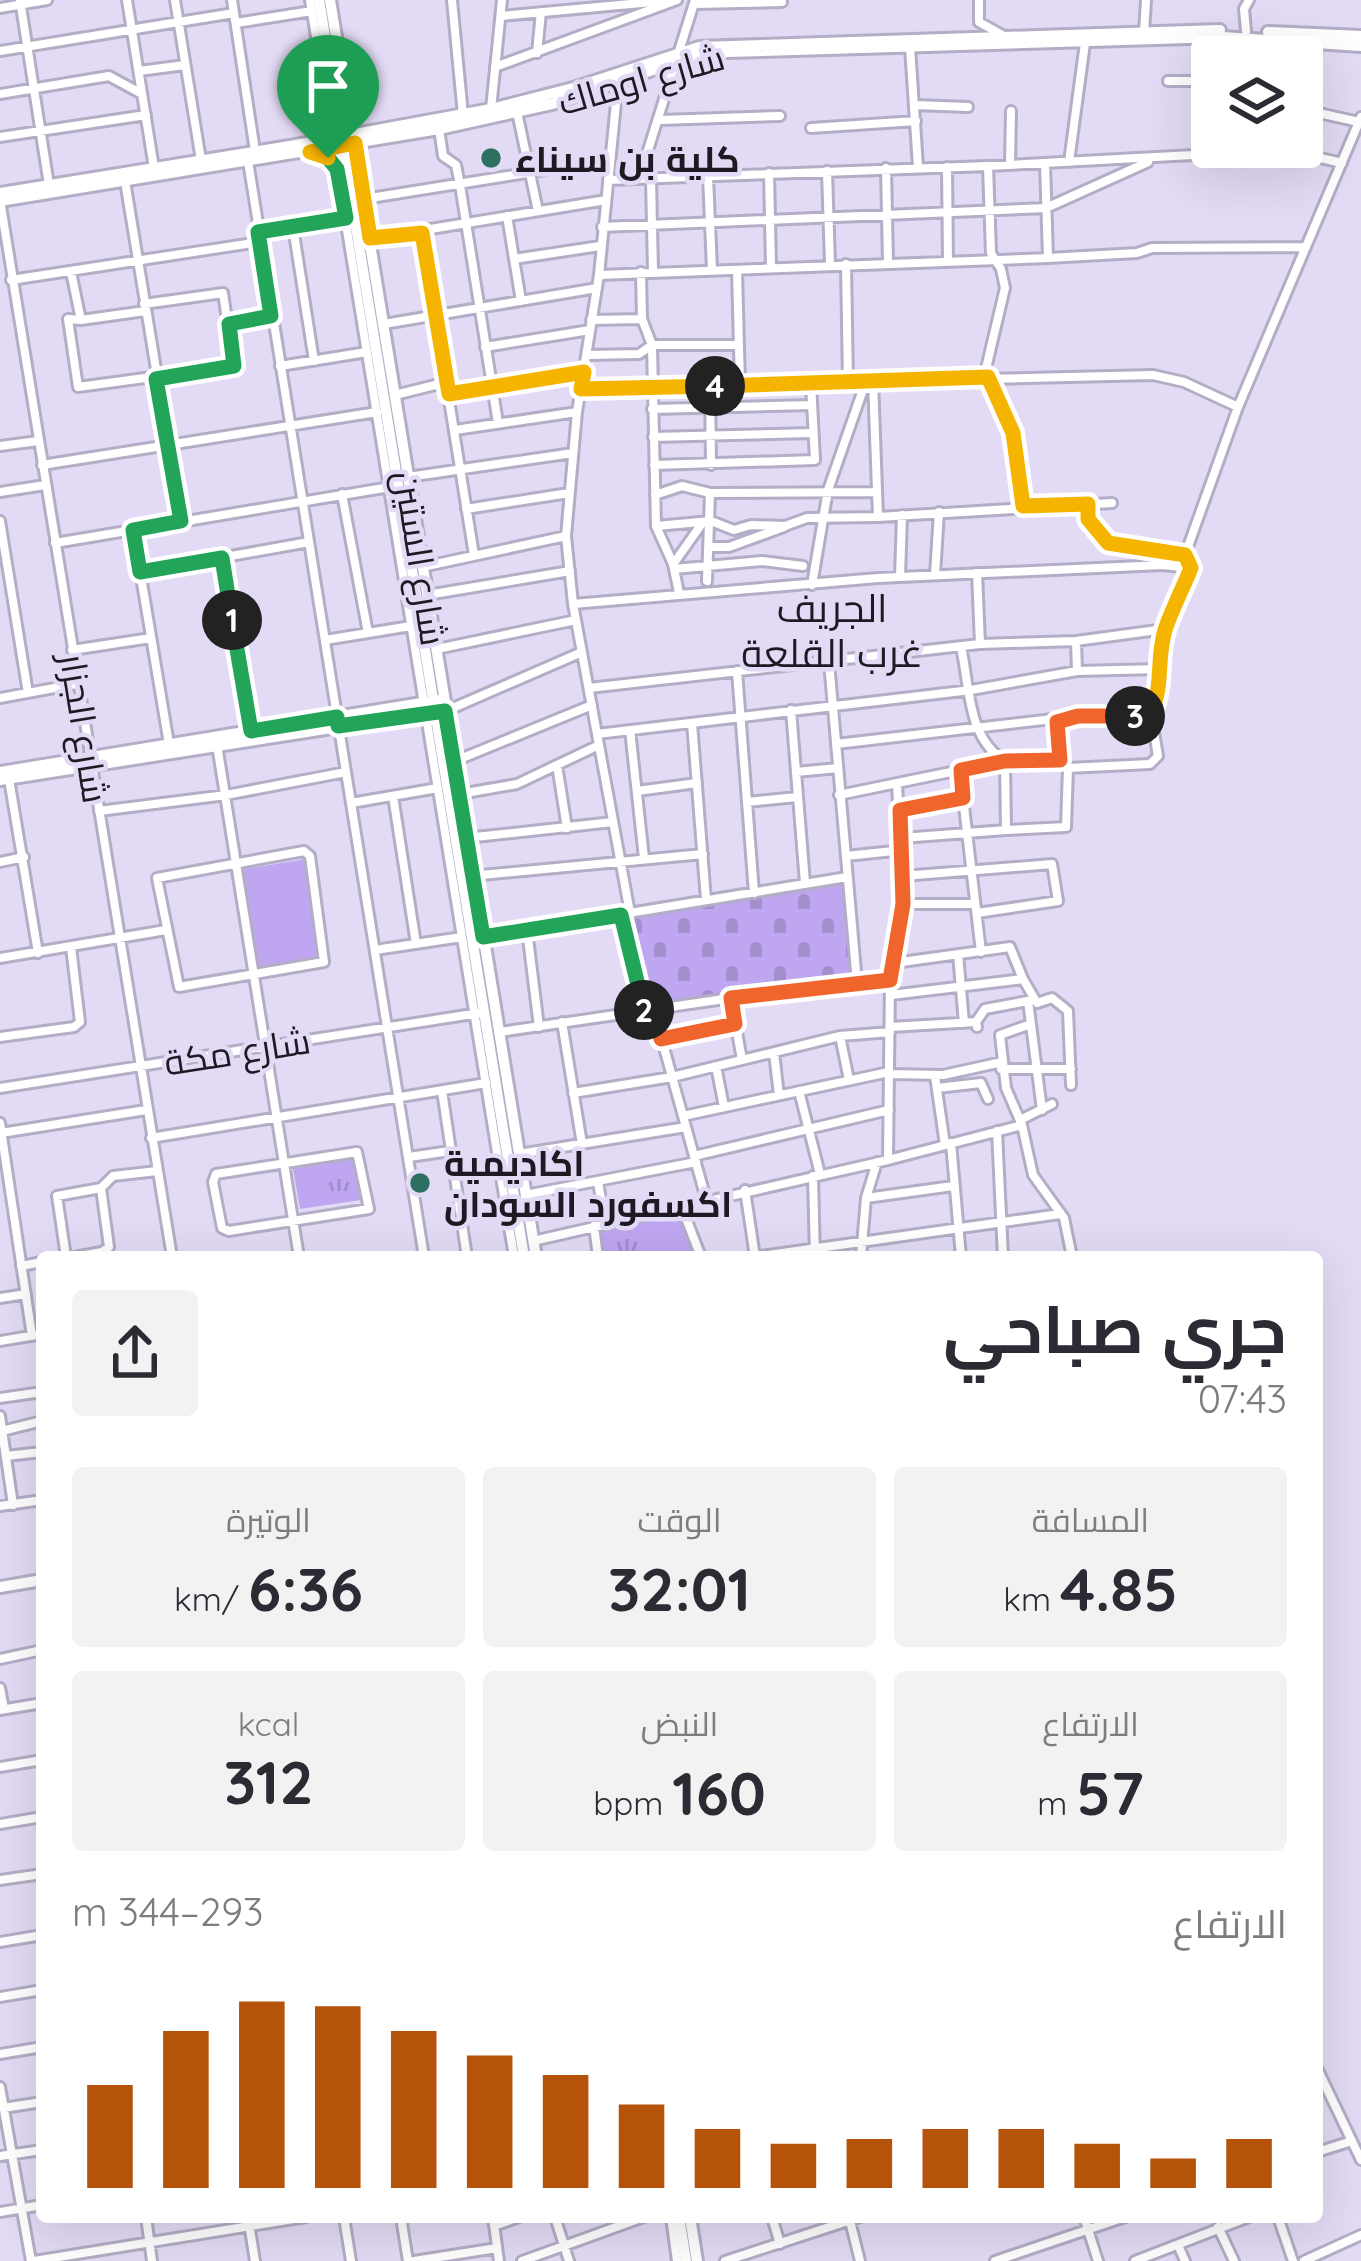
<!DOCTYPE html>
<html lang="ar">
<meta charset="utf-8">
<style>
body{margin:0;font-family:Quicksand,Cairo,sans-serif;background:#f2f2f3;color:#2b2b33;direction:rtl;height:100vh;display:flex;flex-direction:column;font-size:45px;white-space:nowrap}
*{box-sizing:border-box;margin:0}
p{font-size:39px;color:#7c7c81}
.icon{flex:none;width:66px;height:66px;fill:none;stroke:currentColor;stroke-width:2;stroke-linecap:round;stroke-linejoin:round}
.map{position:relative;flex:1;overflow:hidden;direction:ltr}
.panel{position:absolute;left:36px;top:1251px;width:1287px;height:972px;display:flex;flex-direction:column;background:#fff;border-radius:12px;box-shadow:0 12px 48px #0002;direction:rtl}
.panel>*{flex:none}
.buttons{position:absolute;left:1191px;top:36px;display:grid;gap:24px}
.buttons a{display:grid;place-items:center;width:132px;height:132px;border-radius:12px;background:#fff;box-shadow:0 12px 48px #0002;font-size:60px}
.pin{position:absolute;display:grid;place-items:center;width:102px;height:102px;color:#fff;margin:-123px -51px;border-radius:50% 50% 50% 0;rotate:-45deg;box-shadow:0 0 12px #0007}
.pin .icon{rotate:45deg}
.km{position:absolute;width:60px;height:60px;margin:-30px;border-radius:50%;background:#222;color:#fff;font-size:33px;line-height:60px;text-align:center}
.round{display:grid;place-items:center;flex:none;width:126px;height:126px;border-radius:12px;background:#f2f2f3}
.head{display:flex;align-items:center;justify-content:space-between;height:204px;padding:0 36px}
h1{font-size:66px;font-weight:700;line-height:90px}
.metrics{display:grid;grid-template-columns:repeat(3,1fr);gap:18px;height:204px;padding:12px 36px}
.metrics div{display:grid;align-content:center;border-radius:12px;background:#f2f2f3;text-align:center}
.metrics b{font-size:60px;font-weight:700}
.metrics small{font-size:33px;font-weight:400}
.metrics p{font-size:33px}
.chart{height:336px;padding:24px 36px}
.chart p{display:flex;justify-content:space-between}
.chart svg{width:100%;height:216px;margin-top:12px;stroke:#b45309;stroke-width:6}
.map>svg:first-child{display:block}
</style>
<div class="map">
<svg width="1361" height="2261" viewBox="0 0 1361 2261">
<defs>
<pattern id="grass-tufts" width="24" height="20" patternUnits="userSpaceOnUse" patternTransform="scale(3)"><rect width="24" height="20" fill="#bea6f0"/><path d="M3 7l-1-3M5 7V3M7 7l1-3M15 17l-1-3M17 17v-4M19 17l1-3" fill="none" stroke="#a38ece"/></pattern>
<pattern id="cemetery-stones" width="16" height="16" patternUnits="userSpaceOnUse" patternTransform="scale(3)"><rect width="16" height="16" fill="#bea6f0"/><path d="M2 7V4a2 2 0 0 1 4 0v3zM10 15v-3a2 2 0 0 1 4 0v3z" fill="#a38ece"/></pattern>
</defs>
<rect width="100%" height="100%" fill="#e3dbf5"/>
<path fill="url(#grass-tufts)" d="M 354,1159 L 361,1200 L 300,1209 L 293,1169 Z
M 679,1210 L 697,1257 L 602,1257 L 597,1230 Z"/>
<path fill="url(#cemetery-stones)" d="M 849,881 L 858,977 L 647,1006 L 631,916 Z"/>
<path fill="#bea6f0" d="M 306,859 L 323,959 L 255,972 L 239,870 Z"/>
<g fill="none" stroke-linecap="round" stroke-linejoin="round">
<defs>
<path id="minor" d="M 20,0 L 49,185
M 127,0 L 154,168
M 175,0 L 201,160
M 232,0 L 255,151
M 310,0 L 330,122 L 314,141
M 452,0 L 463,115
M 979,0 L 979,22 L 1004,36
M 695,4 L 782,2
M 0,8 L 47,0
M 501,16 L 663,1
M 236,23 L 312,11
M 1246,31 L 1244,9 L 1249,0
M 1144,33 L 1146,0
M 910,47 L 918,167
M 0,51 L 234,13
M 537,53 L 541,12
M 1237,57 L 1239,38
M 495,67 L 677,0
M 139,71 L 185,65
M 1168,81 L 1212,81
M 618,83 L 599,275 L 577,412 L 566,536 L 573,604 L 630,913
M 0,94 L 109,76 L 142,94
M 1302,98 L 1310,111 L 1359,122
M 915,105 L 968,107
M 491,109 L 502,0
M 517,112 L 538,211
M 661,120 L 780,116
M 811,128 L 916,121
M 439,129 L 443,156 L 456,165 L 460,185 L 498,423
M 0,137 L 146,115
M 311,152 L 333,163 L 340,187 L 514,1257
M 248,161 L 346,772
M 1069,162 L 1085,43
M 1045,163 L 1048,258
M 1010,165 L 1011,111
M 947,167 L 948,261
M 886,168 L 888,262
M 827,171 L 830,264
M 769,173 L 771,267
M 708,176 L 712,270
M 639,179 L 695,0
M 651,179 L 653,271
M 608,180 L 988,166 L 1286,150 L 1342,163
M 125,181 L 181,521
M 364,199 L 608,160
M 0,200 L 172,1257
M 507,216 L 521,301
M 293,227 L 314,361
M 602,227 L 1046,208 L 1148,162
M 258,232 L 346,218
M 422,233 L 474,555
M 370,239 L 606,200
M 514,259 L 600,246
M 846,264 L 848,382
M 737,270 L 740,385
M 71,272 L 81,320 L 68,319 L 78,387 L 234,366 L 223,293 L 144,304
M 599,275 L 1048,258 L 1137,253 L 1152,248 L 1306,247
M 11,280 L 259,242
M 81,320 L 145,311
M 591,320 L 642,319
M 228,324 L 271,316
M 384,324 L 597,288
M 485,347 L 590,330
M 587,355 L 639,354 L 652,345 L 642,319 L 641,272
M 280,366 L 367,352
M 984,377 L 1005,288 L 1001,269 L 991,253 L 988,166
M 988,377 L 1013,433 L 1023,506
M 873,381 L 878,517 L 1112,503
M 710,386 L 711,465
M 581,389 L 1153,375 L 1184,382 L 1238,407
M 395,395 L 447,382
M 449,395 L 584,372
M 652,409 L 812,405
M 455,430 L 577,412
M 653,437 L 813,433
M 0,446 L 38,441
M 42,465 L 377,412
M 654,465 L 815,460 L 811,383
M 408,477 L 573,453
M 0,492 L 45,485
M 342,494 L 368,633
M 655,495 L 682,486 L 710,493 L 877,492
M 1087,504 L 1088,519 L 1108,543 L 1185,555
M 466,509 L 569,493
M 0,521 L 28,693
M 656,526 L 711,521 L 734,530 L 751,525 L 785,526 L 807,518 L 878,517
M 133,529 L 169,744
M 55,543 L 390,487
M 709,547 L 729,547 L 784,527
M 222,558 L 251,731
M 674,563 L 703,522
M 422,567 L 566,536
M 674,569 L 762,561 L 803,566
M 141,572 L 309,542
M 977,573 L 980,644
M 935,575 L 939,512
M 900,577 L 902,515
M 707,581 L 710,493
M 812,585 L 828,490 L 866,381
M 679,593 L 673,564 L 656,526 L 652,345 L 738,345
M 427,595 L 570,571
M 573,604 L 878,578 L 1162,565 L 1191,568 L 1185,555 L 1238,407 L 1361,117
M 325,640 L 411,626
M 1076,641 L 1077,671
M 437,649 L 576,620
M 72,650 L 151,638
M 829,662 L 857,983
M 737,671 L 754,893
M 589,688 L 980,644 L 1076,641 L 1165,629 L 1191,568
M 0,698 L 76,684
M 791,710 L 805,883
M 446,711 L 582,652
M 692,723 L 706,900
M 630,730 L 644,858
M 597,734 L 971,690 L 1077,671 L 1159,669
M 836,744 L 1078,716 L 1151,714 C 1163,687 1161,658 1165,629
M 217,745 L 299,1257
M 455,761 L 592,705
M 557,765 L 567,828
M 1068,768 L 1150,764 L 1158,756 L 1151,714
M 960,770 L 963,798
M 796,772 L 838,768
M 9,779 L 38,953
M 897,783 L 1005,761 L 1060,759
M 637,791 L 697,783
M 460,794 L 517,784 L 599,745
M 839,795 L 897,783 L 903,904 L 890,980 L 888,1160
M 393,796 L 416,944
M 747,802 L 797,797
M 351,803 L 438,788
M 900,810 L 963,798 L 981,952
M 99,811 L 226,795 L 346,772 L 424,1257
M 1006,830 L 1066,827 L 1068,768 L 1060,759 L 1057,722
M 466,838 L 613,822
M 902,838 L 1006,830 L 1005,761 C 967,738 970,687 961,647
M 304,851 L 310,856 L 324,962 L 179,987 L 157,878 Z
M 846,856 L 903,850
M 0,862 L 24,857
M 471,876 L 703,854
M 903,876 L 1052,864 L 1058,901 L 977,913
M 903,904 L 975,904
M 621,915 L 643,1010
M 527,930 L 539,1027
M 484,937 L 847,877
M 375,950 L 462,937
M 958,954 L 964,1023
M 0,958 L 166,930
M 1023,979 L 1037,1003 L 1052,998 L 1068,1011 L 1071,1085
M 891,995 L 1023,979 L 1010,947 L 894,963
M 731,998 L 742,1060
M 1028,1001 L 1042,1110
M 653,1008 L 706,1199
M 562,1022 L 582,1144
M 976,1022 L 985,1009 L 1033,1000
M 1031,1024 L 1000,1035 L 1006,1088 L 1022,1125 L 1033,1175 L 1064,1218 L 1072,1257
M 890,1027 L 976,1022 L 977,1027
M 500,1032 L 731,998 L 890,980
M 840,1036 L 849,1080
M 0,1037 L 74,1027 L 80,1022 L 71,947
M 661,1039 L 735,1024
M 774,1053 L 779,1095
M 716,1066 L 724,1107
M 1001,1069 L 1071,1069
M 889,1074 L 943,1075 L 1002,1062
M 935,1076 L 945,1145
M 0,1088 L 479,1013
M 937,1088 L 981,1083 L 988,1099
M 442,1091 L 467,1257
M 799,1091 L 820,1174
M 573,1093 L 672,1077 L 840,1036 L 890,1032
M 683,1116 L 889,1072
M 1020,1120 L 1052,1104
M 0,1123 L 32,1336
M 997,1131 L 1003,1257
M 1,1133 L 146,1110
M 151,1138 L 486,1083
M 951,1143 L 961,1257
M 357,1152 L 369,1209 L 229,1231 L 222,1228 L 213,1182 L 216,1174 Z
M 519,1154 L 686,1127
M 694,1156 L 889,1110
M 409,1157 L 450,1151
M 813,1176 L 815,1257
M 598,1182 L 605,1223
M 745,1190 L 755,1257
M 525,1195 L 696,1162
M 866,1198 L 953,1186
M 681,1205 L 701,1257
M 594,1226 L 598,1257
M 533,1241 L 888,1160 L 1022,1125
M 66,1257 L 57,1196 L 101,1188 L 113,1176 L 157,1171
M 74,1257 L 102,1252 L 109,1247 L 101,1188
M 754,1257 L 1060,1214
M 861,1257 L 866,1198 L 877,1162
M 21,1266 L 42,1262
M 0,1298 L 26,1294
M 0,1341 L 42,1334
M 0,1398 L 42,1392
M 0,1416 L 13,1505
M 2,1431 L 42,1421
M 6,1456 L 42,1452
M 0,1506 L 42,1500
M 0,1659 L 42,1650
M 0,1688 L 4,1709
M 0,1710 L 42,1703
M 0,1767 L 42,1760
M 0,1824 L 42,1817
M 0,1880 L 42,1874
M 0,1942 L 42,1935
M 0,1997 L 42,1990
M 0,2054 L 42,2047
M 1317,2068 L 1361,2160
M 0,2087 L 31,2261
M 3,2108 L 42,2102
M 1317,2152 L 1352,2141
M 0,2156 L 42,2150
M 0,2212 L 42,2205
M 146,2217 L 152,2261
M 248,2217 L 255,2261
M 344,2217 L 351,2261
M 401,2217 L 408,2261
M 493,2217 L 499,2261
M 555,2217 L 569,2261
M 671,2217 L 677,2261
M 772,2217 L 780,2244
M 849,2217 L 860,2261
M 1084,2217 L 1098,2261
M 1278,2217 L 1293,2261
M 494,2226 L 519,2217
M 1218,2227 L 1234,2261
M 1178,2245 L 1185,2261
M 34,2261 L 306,2217
M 414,2261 L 497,2248
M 522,2261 L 644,2217
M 725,2261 L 860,2217
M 995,2261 L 1125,2217
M 1135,2261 L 1249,2217
M 1304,2261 L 1361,2235"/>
<path id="major" d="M 319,0 L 524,1257
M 330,0 L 536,1257
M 1268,32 L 1361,36
M 0,193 L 290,146 L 491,109 L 573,88 L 699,47 L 1220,30
M 0,201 L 439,129 L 552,104 L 679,61 L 727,52 L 1222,37 L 1361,46
M 0,772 L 440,700
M 0,780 L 441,711
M 0,1587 L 42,1580
M 679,2217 L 686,2261
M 690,2217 L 697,2261"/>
</defs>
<use href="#minor" stroke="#b4adc6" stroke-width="14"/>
<use href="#major" stroke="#b4adc6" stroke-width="16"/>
<use href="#minor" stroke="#fff" stroke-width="8"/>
<use href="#major" stroke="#fff" stroke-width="10"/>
</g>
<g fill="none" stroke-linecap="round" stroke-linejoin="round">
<defs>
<path id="split-1" d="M 232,620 L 222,558 L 140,572 L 133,530 L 181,521 L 156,379 L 234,366 L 229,324 L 271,316 L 258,232 L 346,218 L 337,169 L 328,158"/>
<path id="split-2" d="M 232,620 L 251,731 L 337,717 L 338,726 L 445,711 L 483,937 L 621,915 L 644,1010"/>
<path id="split-3" d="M 644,1010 L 653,1008 L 661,1039 L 735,1024 L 731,998 L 890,980 L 903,904 L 900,810 L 963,798 L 961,770 L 1005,761 L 1060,760 L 1057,722 L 1078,716 L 1135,716"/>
<path id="split-4" d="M 715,386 L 988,377 L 1013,433 L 1023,506 L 1088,504 L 1088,519 L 1108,543 L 1185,555 L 1191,568 C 1183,588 1172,609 1165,630 C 1156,660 1164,683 1151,714 L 1135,716"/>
<path id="split-5" d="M 328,158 L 310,152 L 355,143 L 370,238 L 422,233 L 449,394 L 584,372 L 581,389 L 715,386"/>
</defs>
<use href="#split-1" stroke="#fff" stroke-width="24"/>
<use href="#split-2" stroke="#fff" stroke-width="24"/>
<use href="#split-3" stroke="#fff" stroke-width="24"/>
<use href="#split-4" stroke="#fff" stroke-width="24"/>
<use href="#split-5" stroke="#fff" stroke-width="24"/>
<use href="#split-1" stroke="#22a559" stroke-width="15"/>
<use href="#split-2" stroke="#22a559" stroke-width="15"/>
<use href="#split-3" stroke="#f0652b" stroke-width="15"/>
<use href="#split-4" stroke="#f5b400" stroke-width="15"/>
<use href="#split-5" stroke="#f5b400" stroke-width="15"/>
</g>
<g fill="#2d7062" stroke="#e3dbf5" stroke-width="4.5">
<circle cx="491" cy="158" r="12"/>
<circle cx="420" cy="1183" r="12"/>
</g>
<g text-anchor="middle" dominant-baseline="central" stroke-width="9" stroke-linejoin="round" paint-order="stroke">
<g font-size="36" fill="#1d1a23" stroke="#e3dbf5">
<text transform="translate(641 79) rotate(-16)">شارع اوماك</text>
<text transform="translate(421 558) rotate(81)">شارع الستين</text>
<text transform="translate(85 728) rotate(81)">شارع الجزار</text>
<text transform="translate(237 1051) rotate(-9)">شارع مكة</text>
</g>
<g font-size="36" font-weight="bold" fill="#1d1a23" stroke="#e3dbf5" text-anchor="start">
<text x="515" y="158">كلية بن سيناء</text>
<text x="444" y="1162">اكاديمية<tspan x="444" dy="41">اكسفورد السودان</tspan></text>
</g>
<g font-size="39" fill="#1d1a23" stroke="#e3dbf5">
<text x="832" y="607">الجريف<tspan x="832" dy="45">غرب القلعة</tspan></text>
</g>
</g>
</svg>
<div class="buttons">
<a><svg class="icon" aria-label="layers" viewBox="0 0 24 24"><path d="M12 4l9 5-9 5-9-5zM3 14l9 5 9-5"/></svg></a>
</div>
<div class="pin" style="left:328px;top:158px;background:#1e9e55"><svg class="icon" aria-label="arrive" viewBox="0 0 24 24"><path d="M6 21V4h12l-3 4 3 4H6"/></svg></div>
<b class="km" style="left:232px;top:620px">1</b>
<b class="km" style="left:644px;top:1010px">2</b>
<b class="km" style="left:1135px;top:716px">3</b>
<b class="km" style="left:715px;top:386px">4</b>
<section class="panel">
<div class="head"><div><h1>جري صباحي</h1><p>07:43</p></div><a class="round"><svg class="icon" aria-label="share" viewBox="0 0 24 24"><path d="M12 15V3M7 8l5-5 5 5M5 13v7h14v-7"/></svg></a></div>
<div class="metrics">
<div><p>المسافة</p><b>4.85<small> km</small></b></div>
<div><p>الوقت</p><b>32:01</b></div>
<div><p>الوتيرة</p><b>6:36<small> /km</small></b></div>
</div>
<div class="metrics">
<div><p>الارتفاع</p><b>57<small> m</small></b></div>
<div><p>النبض</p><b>160<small> bpm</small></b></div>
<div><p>kcal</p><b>312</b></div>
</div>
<div class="chart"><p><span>الارتفاع</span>293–344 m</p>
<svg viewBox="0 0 160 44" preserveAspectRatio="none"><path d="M5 44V23M15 44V12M25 44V6M35 44V7M45 44V12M55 44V17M65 44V21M75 44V27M85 44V32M95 44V35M105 44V34M115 44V32M125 44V32M135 44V35M145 44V38M155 44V34"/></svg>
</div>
</section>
</div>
